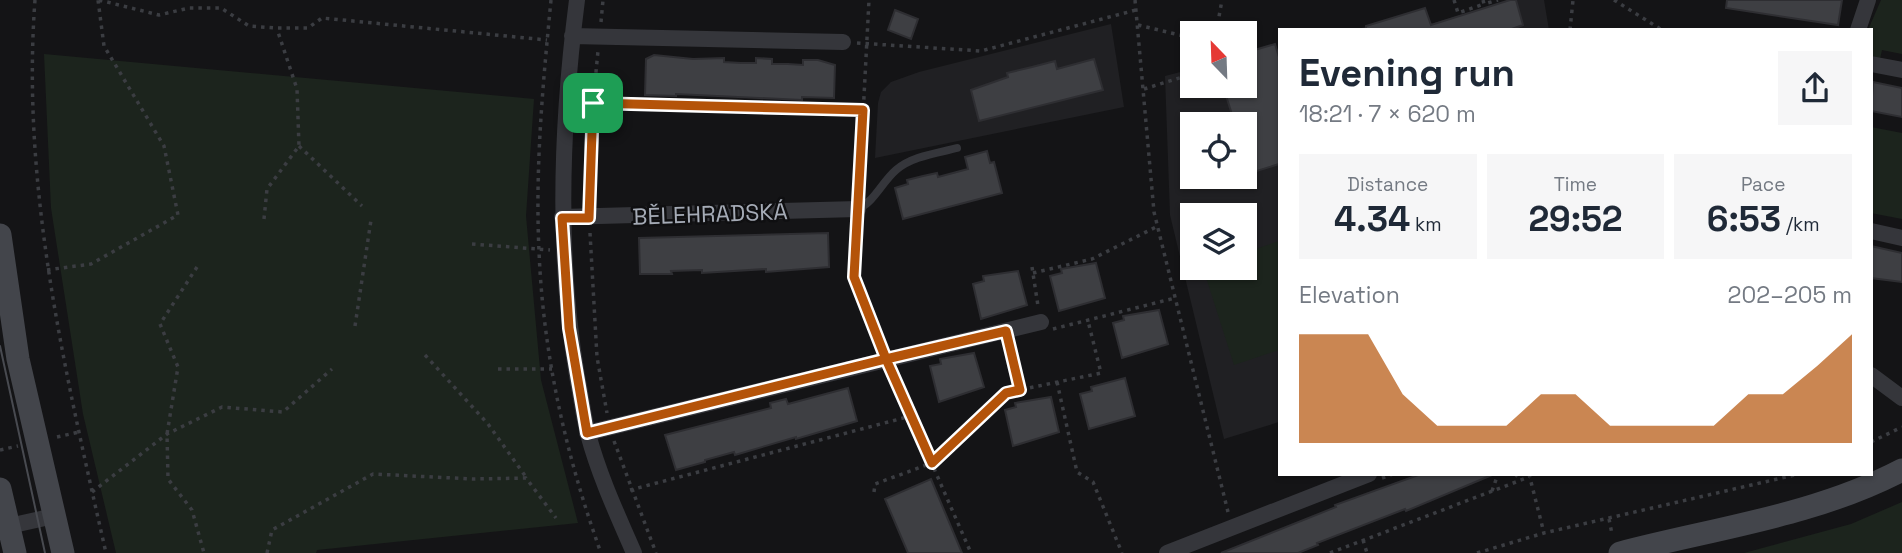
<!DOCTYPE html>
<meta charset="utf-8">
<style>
body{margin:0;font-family:"Space Grotesk",sans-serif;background:#f6f6f7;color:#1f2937;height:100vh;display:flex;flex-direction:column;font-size:26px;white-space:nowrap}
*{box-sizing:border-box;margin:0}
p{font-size:23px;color:#747a83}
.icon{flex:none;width:38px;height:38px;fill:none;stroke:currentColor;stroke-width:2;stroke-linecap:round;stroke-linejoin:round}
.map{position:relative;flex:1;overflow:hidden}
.sheet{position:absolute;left:1278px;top:28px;width:595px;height:448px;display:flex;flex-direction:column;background:#fff;border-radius:0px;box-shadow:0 2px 5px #0004}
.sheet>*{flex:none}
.needle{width:46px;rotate:337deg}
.controls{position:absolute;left:1180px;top:21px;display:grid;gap:14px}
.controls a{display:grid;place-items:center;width:77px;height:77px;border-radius:0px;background:#fff;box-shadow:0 2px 5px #0004;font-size:35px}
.pin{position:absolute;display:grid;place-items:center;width:60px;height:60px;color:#fff;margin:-30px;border-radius:14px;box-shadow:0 4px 10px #0006}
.round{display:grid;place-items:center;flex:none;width:74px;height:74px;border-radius:0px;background:#f6f6f7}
.overview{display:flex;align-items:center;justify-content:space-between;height:119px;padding:0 21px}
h1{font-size:38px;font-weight:600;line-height:52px}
.metrics{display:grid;grid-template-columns:repeat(3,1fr);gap:10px;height:119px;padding:7px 21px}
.metrics div{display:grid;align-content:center;border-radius:0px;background:#f6f6f7;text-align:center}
.metrics b{font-size:35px;font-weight:600}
.metrics small{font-size:19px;font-weight:400}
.metrics p{font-size:19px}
.chart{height:196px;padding:14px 21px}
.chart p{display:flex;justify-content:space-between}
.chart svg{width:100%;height:126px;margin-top:7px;fill:#b45309;opacity:.7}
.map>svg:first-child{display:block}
</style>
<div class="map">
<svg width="1902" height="553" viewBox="0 0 1902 553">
<rect width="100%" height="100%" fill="#141416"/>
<path fill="#202023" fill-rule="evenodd" d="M 1510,0 L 1544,0 L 1549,30 L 1355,30 L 1425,8 L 1431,24 Z
M 1111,24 L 1124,107 L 875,158 L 878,103 L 881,92 L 891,82 L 919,72 Z
M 1275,44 L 1279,53 L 1279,422 L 1224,439 L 1170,215 L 1165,76 L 1192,69 L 1192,86 L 1244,86 L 1244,53 ZM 1192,124 L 1244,124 L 1244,177 L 1192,177 ZM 1192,215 L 1244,215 L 1244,268 L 1192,268 Z"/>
<path fill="#1c241d" d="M 1881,0 L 1902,0 L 1902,54 L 1882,50 L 1879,63 L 1875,61 L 1871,50 L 1871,30 L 1868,30 Z
M 44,54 L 534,99 L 526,216 L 541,380 L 578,523 L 317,550 L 316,553 L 116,553 L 83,414 L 51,208 Z
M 1871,127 L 1902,133 L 1902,219 L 1871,213 Z
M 1279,241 L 1279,350 L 1234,365 L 1203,268 L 1244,268 L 1244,253 Z
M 1902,502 L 1902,553 L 1744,553 L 1851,524 Z"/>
<path fill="#3e3f43" stroke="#2e2e32" stroke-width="2" d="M 1510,0 L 1516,0 L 1523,25 L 1509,30 L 1366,30 L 1366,26 L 1425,8 L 1431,25 Z
M 1727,0 L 1842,0 L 1838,25 L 1726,8 Z
M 895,10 L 918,19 L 911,39 L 888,30 Z
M 1275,44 L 1279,57 L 1279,164 L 1244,175 L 1244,124 L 1235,124 L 1223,86 L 1244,86 L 1244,53 Z
M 654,55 L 693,59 L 724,58 L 724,62 L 741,63 L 756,63 L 756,58 L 772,59 L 772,64 L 788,64 L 803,65 L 803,60 L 818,60 L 835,65 L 834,98 L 802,97 L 802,100 L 676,94 L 676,96 L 645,95 L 646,59 Z
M 1094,59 L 1103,90 L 979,121 L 971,90 L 1008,77 L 1007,73 L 1032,67 L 1055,61 L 1057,69 Z
M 1873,82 L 1902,88 L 1902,117 L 1871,111 Z
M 987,151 L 990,163 L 994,162 L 1002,193 L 903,219 L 895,188 L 908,184 L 907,180 L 923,176 L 937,173 L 938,177 L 968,169 L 965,157 Z
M 828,233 L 829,267 L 766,272 L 766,269 L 702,273 L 702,270 L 671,271 L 672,274 L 640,274 L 639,238 Z
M 1871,246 L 1902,253 L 1902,282 L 1871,278 Z
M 1096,263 L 1105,298 L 1059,311 L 1050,276 L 1062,273 L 1061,269 Z
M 1018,271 L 1027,305 L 981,319 L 973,284 L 984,281 L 983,276 Z
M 1159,310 L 1168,344 L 1122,358 L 1113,323 L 1124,320 L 1123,316 Z
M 974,353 L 984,387 L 939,402 L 930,366 L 941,364 L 940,359 Z
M 1125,378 L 1135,416 L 1089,429 L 1080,394 L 1092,391 L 1091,387 Z
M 848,388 L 857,421 L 796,439 L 796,437 L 735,455 L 734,452 L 705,460 L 705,462 L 676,470 L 665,435 L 771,408 L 770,403 L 786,399 L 788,404 Z
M 1051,397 L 1059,432 L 1013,446 L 1005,410 L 1016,407 L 1015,403 Z
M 1421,474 L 1492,475 L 1406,511 L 1405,509 L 1317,543 L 1318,545 L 1298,553 L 1221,553 L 1336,507 L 1335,505 Z
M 931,479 L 962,553 L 908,553 L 885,499 Z"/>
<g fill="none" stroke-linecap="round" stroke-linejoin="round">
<path stroke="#3b3d42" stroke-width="3.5" stroke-dasharray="3.5 5" stroke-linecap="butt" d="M 35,0 C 21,187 65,372 106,553
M 99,0 L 159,15 L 189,8 L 221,8 L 249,26 L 276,28 L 308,28 L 322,18 L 547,40
M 551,0 C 543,83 535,167 539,251 C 543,354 566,456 601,553
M 1135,0 L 1154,212 L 1228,512
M 1454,0 L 1458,13 L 1484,4
M 1483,0 L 1484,4 L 1498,0
M 1614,0 L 1662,30
M 601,22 L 603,0
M 1138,25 L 1192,38
M 1570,30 L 1573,0
M 1216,33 L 1222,0
M 857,43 L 981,51 L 1136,10
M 1144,89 L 1192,74
M 593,103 L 863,110
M 299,146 L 362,206
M 859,193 L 869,0
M 590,200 L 593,103 L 598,51
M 264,219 L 267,189 L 299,146 L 297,89 L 277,29
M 857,225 L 854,277 L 881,346
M 590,233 L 597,357 L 607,413
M 472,244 L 550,250
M 197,267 L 160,324 L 178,367 L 167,434 L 168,479 L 192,510 L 204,553
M 1032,267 L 1038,306
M 47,270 L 91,264 L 178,215 L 164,146 L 104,46 L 98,0
M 1033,273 L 1092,259 L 1158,226
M 355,326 L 371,220
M 1053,329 L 1175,298
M 1009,344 L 1020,390
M 425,355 L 488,424 L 526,477
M 498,369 L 552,369
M 893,375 L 971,553
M 1057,382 L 1077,472 L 1093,482 L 1122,553
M 57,437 L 79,432
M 614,441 L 656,553
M 1871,442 L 1902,427
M 0,450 L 18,446
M 1515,474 L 1521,480
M 1529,474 L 1544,533
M 1382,478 L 1393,474
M 630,490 L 911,416
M 1492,491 L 1498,474
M 92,492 L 167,434 L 222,407 L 283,412 L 332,369
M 874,492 L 875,484 L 932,463 L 1005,393 L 1101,373 L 1088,321
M 1609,519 L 1612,534
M 1363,540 L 1367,553
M 267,553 L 272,530 L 373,474 L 473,479 L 526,478 L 556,518
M 1330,553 L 1529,477
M 1477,553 L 1544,533 L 1799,474"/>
<path stroke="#35363b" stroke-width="8" d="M 858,209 C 875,201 882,182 896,170 C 912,156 938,153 957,148"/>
<path stroke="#35363b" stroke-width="16" d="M 577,0 C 561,125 556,252 577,376 C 581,395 583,415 588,434 C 599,475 617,514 634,553
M 1858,30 L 1868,0
M 572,36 L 843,42
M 1871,64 L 1902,70
M 562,217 L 858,209
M 1871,231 L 1902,238
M 1871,375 L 1902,398
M 587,433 L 1041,322
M 9,526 L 54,516
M 1167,553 L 1369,474"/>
<path stroke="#43454b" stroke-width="23" d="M 0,235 L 18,359 L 63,553
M 0,489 L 15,553
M 1620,553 C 1715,528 1814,516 1902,470"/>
<path stroke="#484a50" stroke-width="2" d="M 0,346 L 45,553"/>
</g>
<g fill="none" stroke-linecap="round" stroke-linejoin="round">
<defs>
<path id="route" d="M 593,103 L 589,218 L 562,218 L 569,328 L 587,433 L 886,359 L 932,463 L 1006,393 L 1020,390 L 1006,331 L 886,359 L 854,277 L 863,110 L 593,103"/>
</defs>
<use href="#route" stroke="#fff" stroke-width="14"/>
<use href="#route" stroke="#b45309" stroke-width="9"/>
</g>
<g text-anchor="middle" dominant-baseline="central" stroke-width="5" stroke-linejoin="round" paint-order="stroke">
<g font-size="23" fill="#a5abb6" stroke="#0f0f11">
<text transform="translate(710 214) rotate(-2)">BĚLEHRADSKÁ</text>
</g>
</g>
</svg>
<div class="controls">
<a><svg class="needle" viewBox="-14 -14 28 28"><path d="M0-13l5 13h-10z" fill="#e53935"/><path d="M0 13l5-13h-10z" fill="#747a83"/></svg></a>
<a><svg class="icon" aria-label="locate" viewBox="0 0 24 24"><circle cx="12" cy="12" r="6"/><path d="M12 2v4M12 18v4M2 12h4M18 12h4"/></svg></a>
<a><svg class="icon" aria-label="layers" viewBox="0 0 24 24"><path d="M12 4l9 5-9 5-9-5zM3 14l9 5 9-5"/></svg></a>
</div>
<div class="pin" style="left:593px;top:103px;background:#1e9e55"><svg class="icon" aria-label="arrive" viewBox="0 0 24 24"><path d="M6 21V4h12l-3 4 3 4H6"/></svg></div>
<section class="sheet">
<div class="overview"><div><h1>Evening run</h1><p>18:21 · 7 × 620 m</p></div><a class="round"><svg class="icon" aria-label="share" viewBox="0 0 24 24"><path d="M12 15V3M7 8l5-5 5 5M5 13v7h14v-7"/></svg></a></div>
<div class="metrics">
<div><p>Distance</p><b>4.34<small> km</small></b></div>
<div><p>Time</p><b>29:52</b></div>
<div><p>Pace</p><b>6:53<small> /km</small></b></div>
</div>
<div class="chart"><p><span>Elevation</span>202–205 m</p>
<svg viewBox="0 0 160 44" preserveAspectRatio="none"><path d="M0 44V6L10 6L20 6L30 27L40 38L50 38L60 38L70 27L80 27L90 38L100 38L110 38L120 38L130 27L140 27L150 17L160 6V44z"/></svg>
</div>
</section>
</div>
